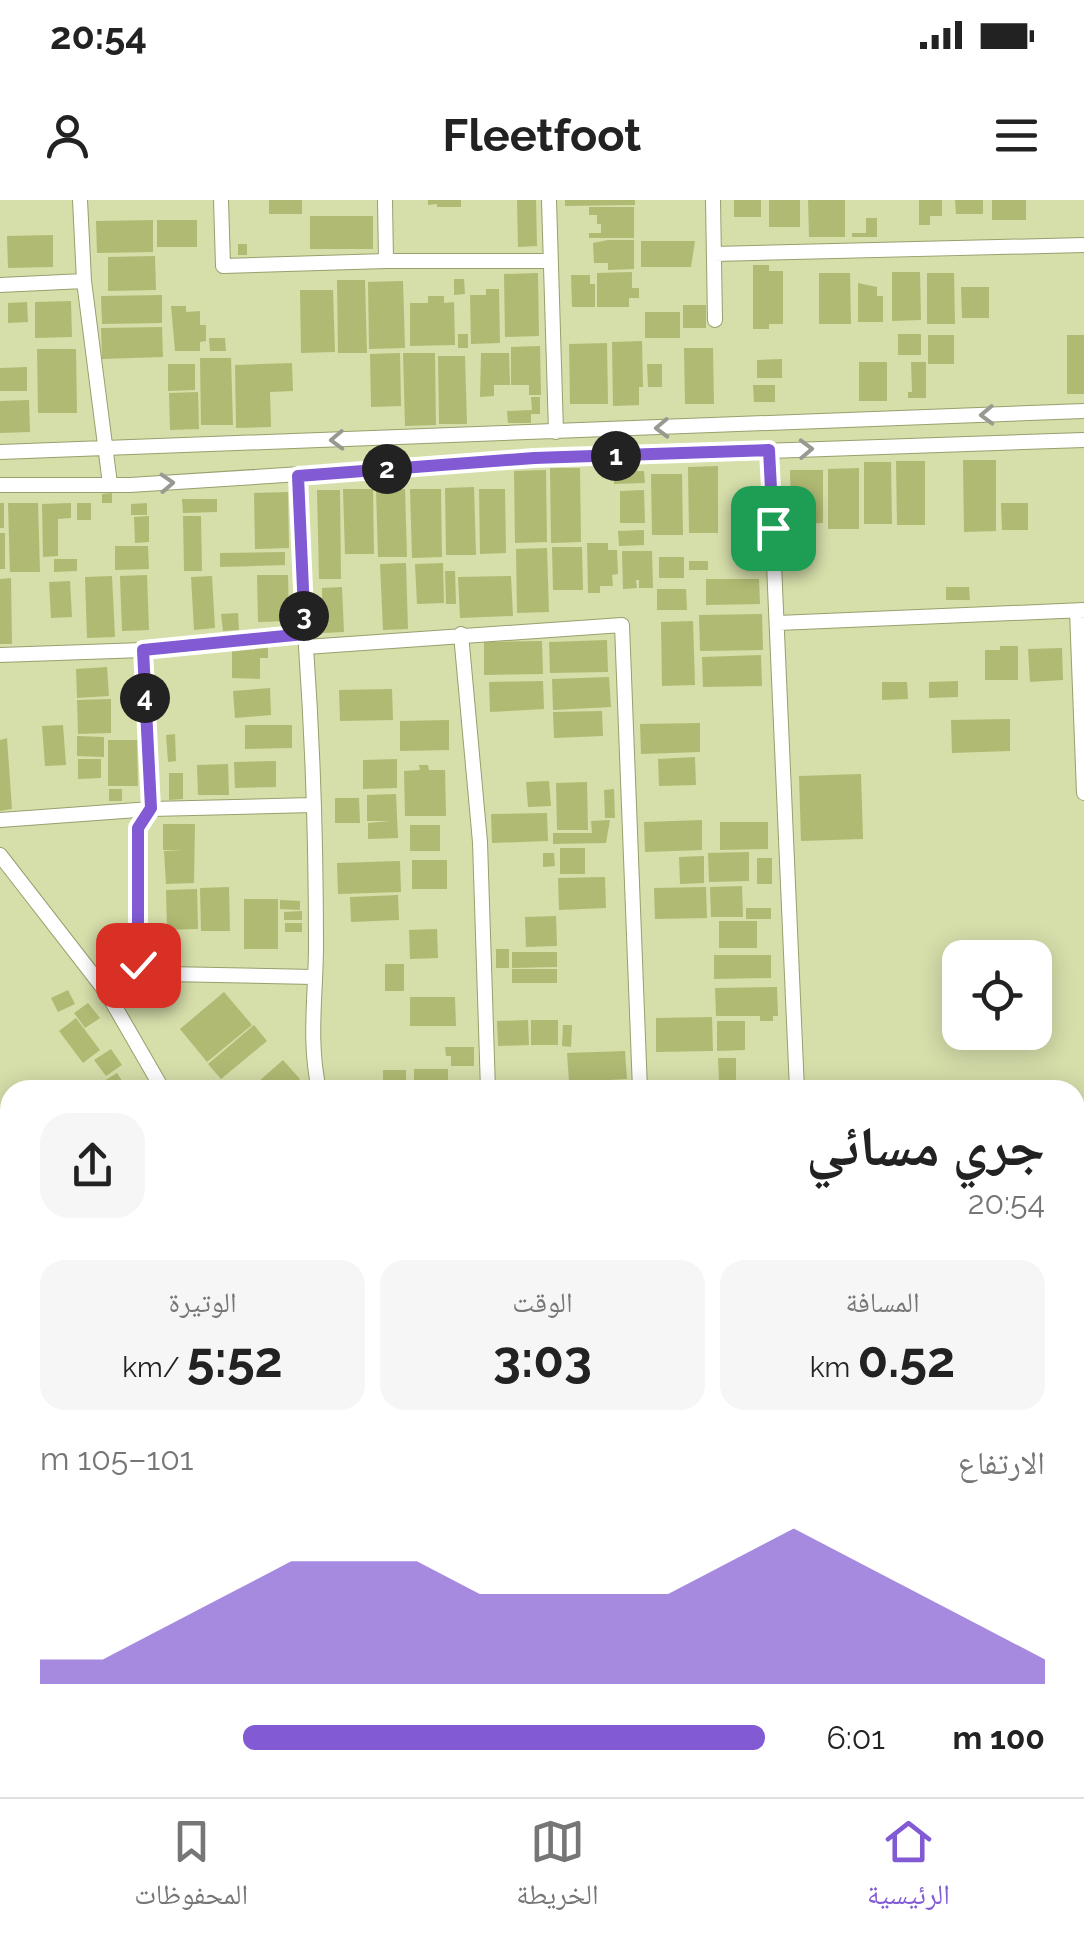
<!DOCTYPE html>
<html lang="ar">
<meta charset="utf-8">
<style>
body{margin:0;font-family:Raleway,"Noto Naskh Arabic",sans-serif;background:#f6f6f6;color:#222;direction:rtl;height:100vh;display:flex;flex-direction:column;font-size:38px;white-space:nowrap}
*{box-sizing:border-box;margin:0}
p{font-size:32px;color:#767676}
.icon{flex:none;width:55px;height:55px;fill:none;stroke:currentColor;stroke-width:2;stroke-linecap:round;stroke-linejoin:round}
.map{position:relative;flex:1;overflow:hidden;direction:ltr}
.sheet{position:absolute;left:0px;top:880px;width:1085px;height:718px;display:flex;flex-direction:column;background:#fff;border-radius:30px 30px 0 0;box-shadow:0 5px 25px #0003;direction:rtl}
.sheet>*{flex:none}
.tools{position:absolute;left:942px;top:740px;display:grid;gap:20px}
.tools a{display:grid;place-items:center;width:110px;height:110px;border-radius:20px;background:#fff;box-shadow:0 5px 25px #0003;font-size:50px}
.pin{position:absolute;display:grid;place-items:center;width:85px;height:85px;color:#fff;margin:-42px;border-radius:20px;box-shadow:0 5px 15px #0006}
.km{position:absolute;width:50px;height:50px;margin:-25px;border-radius:50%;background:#222;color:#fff;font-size:28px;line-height:50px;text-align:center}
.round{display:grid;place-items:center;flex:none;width:105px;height:105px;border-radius:30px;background:#f6f6f6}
.overview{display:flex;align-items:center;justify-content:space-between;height:170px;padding:0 40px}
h1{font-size:55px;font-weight:700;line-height:75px}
.stats{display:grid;grid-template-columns:repeat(3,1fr);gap:15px;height:170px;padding:10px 40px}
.stats div{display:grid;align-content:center;border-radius:25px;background:#f6f6f6;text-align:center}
.stats b{font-size:50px;font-weight:700}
.stats small{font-size:28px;font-weight:400}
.stats p{font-size:28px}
.chart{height:280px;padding:20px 40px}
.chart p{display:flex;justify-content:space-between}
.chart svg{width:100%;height:180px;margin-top:10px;fill:#815ad4;opacity:.7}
ul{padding:0 40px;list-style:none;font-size:32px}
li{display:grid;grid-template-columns:160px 120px 1fr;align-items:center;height:75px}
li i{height:25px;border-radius:12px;background:#815ad4}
.status{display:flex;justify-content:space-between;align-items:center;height:70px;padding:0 50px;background:#fff;direction:ltr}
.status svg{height:28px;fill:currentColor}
header{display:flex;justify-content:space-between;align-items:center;height:130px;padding:0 40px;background:#fff;font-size:45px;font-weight:700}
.dock{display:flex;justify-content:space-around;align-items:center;height:140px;border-top:2px solid #e0e0e0;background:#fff;font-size:28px;color:#767676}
.dock a{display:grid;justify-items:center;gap:5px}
.dock .on{color:#815ad4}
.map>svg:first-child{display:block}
</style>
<div class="status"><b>20:54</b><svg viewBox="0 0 49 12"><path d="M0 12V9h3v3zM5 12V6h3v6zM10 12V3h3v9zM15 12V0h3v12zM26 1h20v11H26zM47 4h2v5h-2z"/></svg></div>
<header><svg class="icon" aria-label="menu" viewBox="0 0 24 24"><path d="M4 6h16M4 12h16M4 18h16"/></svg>Fleetfoot<svg class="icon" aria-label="person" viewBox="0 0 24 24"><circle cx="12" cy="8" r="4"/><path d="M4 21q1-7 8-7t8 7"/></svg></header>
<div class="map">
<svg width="1084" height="1597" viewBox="0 0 1084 1597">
<rect width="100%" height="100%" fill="#d6deaa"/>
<path fill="#b1ba73" d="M 269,0 L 302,0 L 302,14 L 269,14 Z
M 428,0 L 461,0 L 461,7 L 437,7 L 437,4 L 428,5 Z
M 517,0 L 536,0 L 537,46 L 518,47 Z
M 565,0 L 635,0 L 635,5 L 565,6 Z
M 734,0 L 761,0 L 761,17 L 734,17 Z
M 769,0 L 800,0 L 800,27 L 769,27 Z
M 808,0 L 845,0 L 845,37 L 809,37 Z
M 919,0 L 942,0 L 942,16 L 930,16 L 930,25 L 919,25 Z
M 955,0 L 983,0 L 983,14 L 956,14 Z
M 992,0 L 1026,0 L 1026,20 L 992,20 Z
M 589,7 L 634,7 L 634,38 L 589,38 L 589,33 L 601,33 L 601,24 L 597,24 L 597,15 L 589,15 Z
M 310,16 L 373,16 L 373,49 L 310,49 Z
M 866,18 L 877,18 L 877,37 L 852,37 L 852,33 L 866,33 Z
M 153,20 L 153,52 L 97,53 L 96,21 Z
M 157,20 L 197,20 L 197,47 L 157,47 Z
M 53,35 L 53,67 L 8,68 L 7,36 Z
M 608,40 L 634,40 L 634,69 L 608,70 L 608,63 L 594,63 L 593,43 Z
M 641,41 L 695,41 L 691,67 L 641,67 Z
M 238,44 L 247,44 L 247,55 L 238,55 Z
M 155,56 L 156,90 L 108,91 L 108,57 Z
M 753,65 L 769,65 L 769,71 L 783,71 L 783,124 L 769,124 L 769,129 L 753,129 Z
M 632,72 L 632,88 L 639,88 L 639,98 L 629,98 L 629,107 L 597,107 L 597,73 Z
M 892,72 L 920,72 L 921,120 L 892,121 Z
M 538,73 L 539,136 L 505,137 L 504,74 Z
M 819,73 L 850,73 L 851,124 L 819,124 Z
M 927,73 L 954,73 L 955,124 L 927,124 Z
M 571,75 L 590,75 L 590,84 L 595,84 L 595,107 L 572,107 Z
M 454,79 L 464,79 L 465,94 L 454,95 Z
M 337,80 L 365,80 L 367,153 L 338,153 Z
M 403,81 L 405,148 L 369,149 L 368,82 Z
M 858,83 L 877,87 L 877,96 L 883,96 L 883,122 L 858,122 Z
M 961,87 L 989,87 L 989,118 L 962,118 Z
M 486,89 L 499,89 L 500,143 L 471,144 L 470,95 L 486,95 Z
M 300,90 L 333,90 L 335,152 L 301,153 Z
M 162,95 L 162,123 L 102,124 L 101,96 Z
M 428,96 L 444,96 L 444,103 L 454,102 L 455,145 L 410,146 L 410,103 L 428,103 Z
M 71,101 L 72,137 L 35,138 L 35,102 Z
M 27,102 L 28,122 L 8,123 L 8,103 Z
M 683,105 L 706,105 L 706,128 L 683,128 Z
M 171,106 L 186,106 L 186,112 L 200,111 L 200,125 L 206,125 L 206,141 L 200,142 L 200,151 L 175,151 Z
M 645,112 L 680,112 L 680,138 L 645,138 Z
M 162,127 L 163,157 L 102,159 L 101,128 Z
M 458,134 L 468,134 L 468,148 L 458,148 Z
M 898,134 L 921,134 L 921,155 L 898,155 Z
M 928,135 L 954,135 L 954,164 L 928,164 Z
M 1067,135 L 1084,135 L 1084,194 L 1067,194 Z
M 209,138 L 225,138 L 226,151 L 210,151 Z
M 642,141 L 643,187 L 639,187 L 639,205 L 613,206 L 612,142 Z
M 607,143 L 608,204 L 570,204 L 569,144 Z
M 540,146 L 541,195 L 529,195 L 529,185 L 511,185 L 511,147 Z
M 684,148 L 713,148 L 714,204 L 685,204 Z
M 37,149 L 76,149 L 77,213 L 38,213 Z
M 400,153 L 401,206 L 371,207 L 370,154 Z
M 403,153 L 435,153 L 436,225 L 405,226 Z
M 481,153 L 509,153 L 510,185 L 494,185 L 494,196 L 480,197 Z
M 438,156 L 465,156 L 467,224 L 439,224 Z
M 200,158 L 231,158 L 233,225 L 201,225 Z
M 782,159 L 782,178 L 757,178 L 757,160 Z
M 859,162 L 887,162 L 887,201 L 859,201 Z
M 911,162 L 926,162 L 926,198 L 908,198 L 908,192 L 912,192 Z
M 292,163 L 293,191 L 270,192 L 271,227 L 236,228 L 235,165 Z
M 168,164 L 195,164 L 195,190 L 168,191 Z
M 647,164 L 662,164 L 662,187 L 648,187 Z
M 27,167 L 27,191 L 0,191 L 0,168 Z
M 753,185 L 775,185 L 775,202 L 754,202 Z
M 198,192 L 199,229 L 170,230 L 169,193 Z
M 531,197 L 540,197 L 540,214 L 531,214 L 531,223 L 508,223 L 507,211 L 532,210 Z
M 29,200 L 30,232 L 0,233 L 0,201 Z
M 963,260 L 996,260 L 996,331 L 964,332 Z
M 896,261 L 925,261 L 925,325 L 897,325 Z
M 864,262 L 891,262 L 892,324 L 864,324 Z
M 718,266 L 718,333 L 689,333 L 688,267 Z
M 550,268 L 580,268 L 581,342 L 551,343 Z
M 859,268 L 859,329 L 828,329 L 828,269 Z
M 546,270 L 547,342 L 515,343 L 514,271 Z
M 790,270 L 823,270 L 823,323 L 791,324 Z
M 614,271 L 644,271 L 645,283 L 614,284 Z
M 651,274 L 682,274 L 683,335 L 652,335 Z
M 474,287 L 476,355 L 446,355 L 445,288 Z
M 343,289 L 373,289 L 374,354 L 345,354 Z
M 376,289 L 405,289 L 407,357 L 378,357 Z
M 410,289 L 441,289 L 442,357 L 412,358 Z
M 479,289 L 505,289 L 506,353 L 480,354 Z
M 317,290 L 340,290 L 341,379 L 319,379 Z
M 644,290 L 645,323 L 620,323 L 620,291 Z
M 288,292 L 289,348 L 255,349 L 254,293 Z
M 112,293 L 112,303 L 102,303 L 102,294 Z
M 182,299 L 217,299 L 217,312 L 183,313 Z
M 0,303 L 4,303 L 4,328 L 0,328 Z
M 8,303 L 38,303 L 40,372 L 10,372 Z
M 71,303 L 71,318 L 58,319 L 58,356 L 43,357 L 42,304 Z
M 77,303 L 91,303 L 91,320 L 77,320 Z
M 147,303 L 147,315 L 131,315 L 131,304 Z
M 1001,303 L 1028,303 L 1028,330 L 1002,330 Z
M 149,316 L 149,342 L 135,343 L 134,317 Z
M 183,316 L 201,316 L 202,371 L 184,371 Z
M 733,325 L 749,325 L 749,337 L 733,337 Z
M 644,330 L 644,345 L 619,346 L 618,331 Z
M 0,333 L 5,333 L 5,369 L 0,369 Z
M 587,343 L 608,343 L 608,350 L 617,350 L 618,374 L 612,375 L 613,386 L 600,386 L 600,393 L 588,393 Z
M 115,346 L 148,346 L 149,369 L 115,370 Z
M 552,347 L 582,347 L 583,390 L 553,390 Z
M 547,348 L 549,412 L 517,413 L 516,349 Z
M 749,349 L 757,349 L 758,368 L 749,368 Z
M 622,351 L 652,351 L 653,388 L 639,388 L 639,380 L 636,380 L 637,388 L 623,389 Z
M 285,352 L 285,365 L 220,367 L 220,353 Z
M 659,357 L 684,357 L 684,378 L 659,378 Z
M 54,359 L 77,359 L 77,371 L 54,372 Z
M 689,361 L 708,361 L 708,370 L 689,370 Z
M 406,363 L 408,429 L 383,430 L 380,364 Z
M 443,363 L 444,403 L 417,404 L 415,364 Z
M 445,371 L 455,371 L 456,404 L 446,404 Z
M 147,375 L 149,430 L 122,431 L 120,376 Z
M 257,375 L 288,375 L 289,421 L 258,422 Z
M 112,376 L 115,437 L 87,438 L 85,377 Z
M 212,376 L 215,428 L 194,430 L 191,377 Z
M 511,376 L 513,416 L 460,418 L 458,377 Z
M 11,378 L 12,444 L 0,444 L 0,379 Z
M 706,379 L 759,379 L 760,404 L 706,405 Z
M 70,381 L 72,417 L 51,418 L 49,382 Z
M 342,387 L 344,432 L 323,433 L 322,388 Z
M 946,387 L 969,387 L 970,400 L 946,400 Z
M 657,389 L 686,389 L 687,410 L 657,410 Z
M 238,413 L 239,430 L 223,431 L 221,414 Z
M 762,414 L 763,450 L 700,451 L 699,415 Z
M 693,421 L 695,485 L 662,486 L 661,422 Z
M 607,440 L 608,472 L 550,473 L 549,442 Z
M 542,441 L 543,474 L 484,475 L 484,442 Z
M 1000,446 L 1018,446 L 1018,480 L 985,480 L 985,450 L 1000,450 Z
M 232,447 L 268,447 L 268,458 L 260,458 L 260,479 L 232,478 Z
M 1062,448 L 1063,480 L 1030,482 L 1028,449 Z
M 761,455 L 762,486 L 703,487 L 702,457 Z
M 107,467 L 109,496 L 77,498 L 76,469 Z
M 609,477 L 611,507 L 553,510 L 552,479 Z
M 543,481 L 544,509 L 490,512 L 489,482 Z
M 958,481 L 958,497 L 929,498 L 929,482 Z
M 882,482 L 907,482 L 908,499 L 882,500 Z
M 270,488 L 271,515 L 235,518 L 233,491 Z
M 392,489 L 393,520 L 340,521 L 339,490 Z
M 111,499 L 111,533 L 78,534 L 77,500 Z
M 602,511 L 603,536 L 554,538 L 553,512 Z
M 1010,519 L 1010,551 L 952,553 L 951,520 Z
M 449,520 L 449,550 L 400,551 L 400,521 Z
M 700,523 L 700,552 L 641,554 L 640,524 Z
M 63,525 L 66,565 L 45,566 L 42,526 Z
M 245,525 L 292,525 L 292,548 L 245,549 Z
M 175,534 L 176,561 L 168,562 L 166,535 Z
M 77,536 L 104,537 L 104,557 L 77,556 Z
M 7,538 L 12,609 L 0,611 L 0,540 Z
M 108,540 L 137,540 L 138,586 L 108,586 Z
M 695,557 L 696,585 L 659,586 L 658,559 Z
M 78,559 L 101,559 L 101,578 L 78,579 Z
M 397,559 L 397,588 L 363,589 L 363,560 Z
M 276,561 L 276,587 L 235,588 L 234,562 Z
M 228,564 L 229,595 L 198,595 L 197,565 Z
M 419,565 L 428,565 L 429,570 L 445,570 L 446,616 L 405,616 L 404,571 L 420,570 Z
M 169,573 L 183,573 L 183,599 L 169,600 Z
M 861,574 L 863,639 L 801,641 L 799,576 Z
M 549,581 L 551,606 L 528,607 L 526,582 Z
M 587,582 L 588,630 L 557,630 L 556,583 Z
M 109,589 L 122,589 L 122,601 L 109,601 Z
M 614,589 L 615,618 L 605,618 L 604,590 Z
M 396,594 L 398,638 L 368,639 L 368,623 L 390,621 L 367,621 L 367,595 Z
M 335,598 L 359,598 L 360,623 L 335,623 Z
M 547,613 L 548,641 L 492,643 L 491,614 Z
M 610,620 L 606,643 L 553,644 L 553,633 L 592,633 L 591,621 Z
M 702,620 L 702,650 L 645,652 L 644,622 Z
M 720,622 L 768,622 L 768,649 L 720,650 Z
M 163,624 L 195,624 L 194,683 L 166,684 L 164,651 L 183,650 L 163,650 Z
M 410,625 L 440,625 L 440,651 L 410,651 Z
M 560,648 L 585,648 L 585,674 L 560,674 Z
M 749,652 L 749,681 L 709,682 L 708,653 Z
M 543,653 L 554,653 L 555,666 L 543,667 Z
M 704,656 L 704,683 L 680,684 L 679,657 Z
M 757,658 L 772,658 L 772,684 L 757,684 Z
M 412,660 L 447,660 L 447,689 L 412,689 Z
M 400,661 L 401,692 L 338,694 L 337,663 Z
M 605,677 L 606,708 L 559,710 L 558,678 Z
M 742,686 L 743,717 L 711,717 L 710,687 Z
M 229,687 L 230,731 L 201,731 L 200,688 Z
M 706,687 L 707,718 L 655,719 L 654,688 Z
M 197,689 L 198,729 L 167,730 L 166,690 Z
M 398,695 L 399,720 L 351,722 L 350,697 Z
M 244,699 L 278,699 L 278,749 L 244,749 Z
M 280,700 L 300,701 L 300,710 L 280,709 Z
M 746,708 L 771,708 L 771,719 L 746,719 Z
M 302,711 L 302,720 L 284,720 L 284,712 Z
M 556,716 L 557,746 L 526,747 L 525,717 Z
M 719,721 L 757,721 L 757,748 L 719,748 Z
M 285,723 L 302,723 L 302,732 L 285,732 Z
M 437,729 L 438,758 L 410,759 L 409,730 Z
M 496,749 L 509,749 L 509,768 L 496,768 Z
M 512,752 L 557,752 L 557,767 L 512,768 Z
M 714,755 L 771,755 L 771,778 L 714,779 Z
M 385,764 L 404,764 L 404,791 L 385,791 Z
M 512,769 L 557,769 L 557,783 L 512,783 Z
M 777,787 L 778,816 L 773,816 L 773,821 L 760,821 L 760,816 L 716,816 L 715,788 Z
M 68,790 L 75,804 L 58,812 L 51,798 Z
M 224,792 L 252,825 L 207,862 L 180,829 Z
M 410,797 L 455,797 L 456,826 L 410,826 Z
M 88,803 L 100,818 L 85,828 L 74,813 Z
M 712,817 L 713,851 L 656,852 L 656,818 Z
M 76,818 L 100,850 L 83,863 L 59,831 Z
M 528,820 L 529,845 L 498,846 L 497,821 Z
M 531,820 L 558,820 L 558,845 L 531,845 Z
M 717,821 L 745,821 L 745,850 L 717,851 Z
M 254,825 L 267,841 L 221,879 L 208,864 Z
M 563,825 L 572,825 L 571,847 L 562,846 Z
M 445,847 L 474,847 L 474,866 L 451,866 L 451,856 L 446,856 Z
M 111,849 L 122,865 L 106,876 L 94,860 Z
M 625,851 L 627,879 L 569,882 L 567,853 Z
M 718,858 L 736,858 L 736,881 L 719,881 Z
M 283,860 L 300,879 L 287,890 L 249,890 Z
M 414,869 L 448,869 L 448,890 L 414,890 Z
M 383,870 L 406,870 L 406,887 L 383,887 Z
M 117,873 L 128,890 L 103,890 L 99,884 Z
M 10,1481 L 10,1519 L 0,1522 L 0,1501 L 9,1499 L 4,1483 Z
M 75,1588 L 92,1588 L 93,1597 L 58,1597 L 57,1590 Z"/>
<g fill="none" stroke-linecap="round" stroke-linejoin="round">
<defs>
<path id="street" d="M 80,0 L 84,81 L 110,284
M 221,0 L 223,66 L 386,61
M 385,0 L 386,61 L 551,61
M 549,0 L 556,232
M 713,0 L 715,120
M 714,54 L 1084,45
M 0,85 L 84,81
M 769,250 L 797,890
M 0,252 L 1084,211
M 298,276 L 306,447 L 622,425 L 640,890
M 0,285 L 130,285 L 534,259 L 1084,240
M 1077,411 L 1084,593
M 778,423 L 1084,410
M 461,434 L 480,642 L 488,890
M 306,447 C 313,546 316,646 316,745 C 316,795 308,840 319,890
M 143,450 L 151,609 L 138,628 L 138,765 L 166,774 L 314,777
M 0,455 L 143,450 L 305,434
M 0,620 L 151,609 L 312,605
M 0,655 L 107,793 L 163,890
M 1075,1004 L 1084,1003
M 239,1597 L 240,1588"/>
</defs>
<use href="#street" stroke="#999f6d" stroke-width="16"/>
<use href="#street" stroke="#fff" stroke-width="14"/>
</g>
<defs><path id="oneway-chevron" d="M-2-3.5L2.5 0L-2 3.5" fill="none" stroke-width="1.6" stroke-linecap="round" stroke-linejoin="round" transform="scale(2.5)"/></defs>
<g stroke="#989990">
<use href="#oneway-chevron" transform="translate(987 215) rotate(178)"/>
<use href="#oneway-chevron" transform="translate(662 228) rotate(178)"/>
<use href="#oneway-chevron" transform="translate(337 240) rotate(178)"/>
<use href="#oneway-chevron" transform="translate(806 249) rotate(-2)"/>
<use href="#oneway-chevron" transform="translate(167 283) rotate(-3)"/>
</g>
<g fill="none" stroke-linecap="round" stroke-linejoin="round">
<defs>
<path id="route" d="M 138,765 L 138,628 L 151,608 L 143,450 L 305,434 L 298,276 L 534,258 L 769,250 L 773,328"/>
</defs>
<use href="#route" stroke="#fff" stroke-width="20"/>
<use href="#route" stroke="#815ad4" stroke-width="12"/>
</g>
</svg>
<div class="tools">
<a><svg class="icon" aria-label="locate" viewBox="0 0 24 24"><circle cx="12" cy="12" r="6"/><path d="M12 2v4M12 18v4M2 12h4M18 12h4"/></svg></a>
</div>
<div class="pin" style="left:773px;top:328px;background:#1e9e55"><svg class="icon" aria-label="arrive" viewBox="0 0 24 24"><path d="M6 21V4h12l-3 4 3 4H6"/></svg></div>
<div class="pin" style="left:138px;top:765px;background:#d93025"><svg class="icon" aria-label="check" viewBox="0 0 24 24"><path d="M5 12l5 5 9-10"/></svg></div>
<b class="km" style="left:616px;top:256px">1</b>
<b class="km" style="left:387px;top:269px">2</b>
<b class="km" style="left:304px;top:416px">3</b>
<b class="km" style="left:145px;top:498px">4</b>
<section class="sheet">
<div class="overview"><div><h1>جري مسائي</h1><p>20:54</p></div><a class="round"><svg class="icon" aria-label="share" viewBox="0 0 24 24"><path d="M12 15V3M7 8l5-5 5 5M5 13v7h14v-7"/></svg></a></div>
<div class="stats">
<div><p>المسافة</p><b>0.52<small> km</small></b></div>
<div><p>الوقت</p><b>3:03</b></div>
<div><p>الوتيرة</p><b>5:52<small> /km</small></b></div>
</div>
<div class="chart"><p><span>الارتفاع</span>101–105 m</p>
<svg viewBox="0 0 160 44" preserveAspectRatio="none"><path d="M0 44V38L10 38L20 30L30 22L40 14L50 14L60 14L70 22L80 22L90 22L100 22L110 14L120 6L130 14L140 22L150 30L160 38V44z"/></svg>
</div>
<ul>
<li><b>100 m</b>6:01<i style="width:72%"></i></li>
</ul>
</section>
</div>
<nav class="dock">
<a class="on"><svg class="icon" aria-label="home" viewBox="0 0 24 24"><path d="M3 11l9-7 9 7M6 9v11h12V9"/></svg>الرئيسية</a>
<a><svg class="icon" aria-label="map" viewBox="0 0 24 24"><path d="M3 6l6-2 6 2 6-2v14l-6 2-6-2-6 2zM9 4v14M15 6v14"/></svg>الخريطة</a>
<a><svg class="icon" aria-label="saved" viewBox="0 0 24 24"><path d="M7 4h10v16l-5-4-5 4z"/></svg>المحفوظات</a>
</nav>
